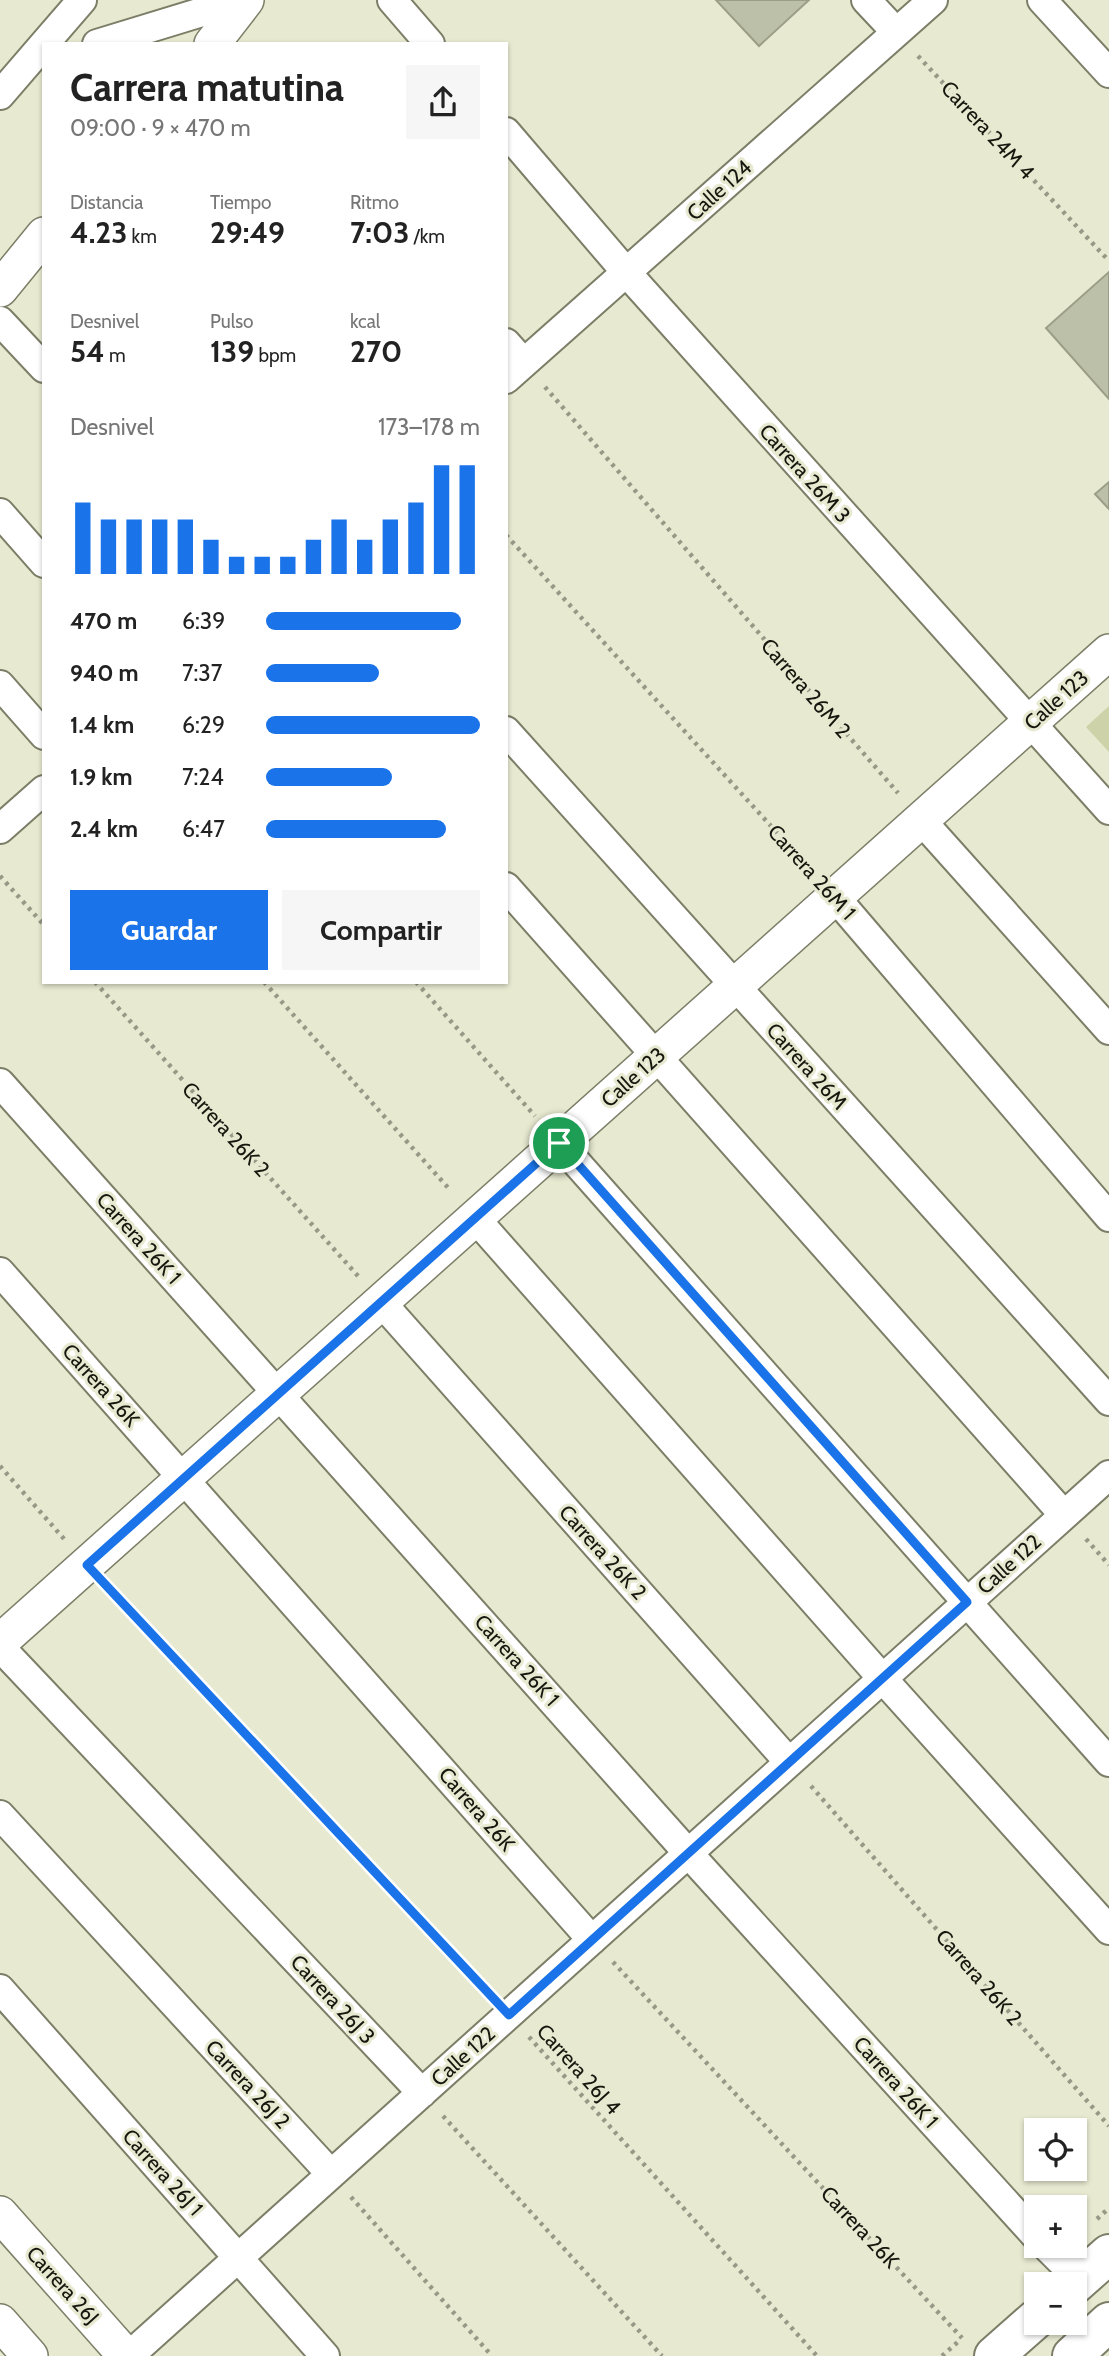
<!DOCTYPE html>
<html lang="es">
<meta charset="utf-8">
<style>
body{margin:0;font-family:Cabin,sans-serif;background:#f6f6f6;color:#222;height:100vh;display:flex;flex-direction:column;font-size:26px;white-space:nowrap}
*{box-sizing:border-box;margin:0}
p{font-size:23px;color:#767676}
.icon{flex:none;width:38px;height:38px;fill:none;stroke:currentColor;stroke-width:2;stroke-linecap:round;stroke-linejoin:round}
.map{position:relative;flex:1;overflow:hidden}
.side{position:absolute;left:42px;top:42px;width:466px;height:942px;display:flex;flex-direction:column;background:#fff;border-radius:0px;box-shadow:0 2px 5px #0004}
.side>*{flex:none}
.tools{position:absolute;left:1024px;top:2118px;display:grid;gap:14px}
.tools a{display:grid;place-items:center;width:63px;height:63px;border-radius:0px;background:#fff;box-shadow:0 2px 5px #0004;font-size:35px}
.pin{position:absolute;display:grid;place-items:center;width:60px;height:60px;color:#fff;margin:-30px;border:4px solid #fff;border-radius:50%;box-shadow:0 2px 7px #0007}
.round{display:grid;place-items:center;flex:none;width:74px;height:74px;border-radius:0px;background:#f6f6f6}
.headline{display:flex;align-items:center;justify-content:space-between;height:119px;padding:0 28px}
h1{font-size:38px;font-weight:700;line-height:52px}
.stats{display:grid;grid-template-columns:repeat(3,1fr);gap:10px;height:119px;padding:7px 28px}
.stats div{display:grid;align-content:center}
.stats b{font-size:30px;font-weight:700}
.stats small{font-size:19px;font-weight:400}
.stats p{font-size:19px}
.chart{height:196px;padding:14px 28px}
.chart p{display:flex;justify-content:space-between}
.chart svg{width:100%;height:126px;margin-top:7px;stroke:#1a73e8;stroke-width:6}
.action{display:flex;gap:14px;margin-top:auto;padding:14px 28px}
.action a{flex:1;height:80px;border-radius:0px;background:#1a73e8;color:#fff;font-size:28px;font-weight:700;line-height:80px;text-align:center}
.action a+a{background:#f6f6f6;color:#222}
ul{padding:0 28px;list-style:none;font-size:23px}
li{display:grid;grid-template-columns:112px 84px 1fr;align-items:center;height:52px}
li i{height:18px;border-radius:9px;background:#1a73e8}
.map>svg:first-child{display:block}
</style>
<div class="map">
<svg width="1109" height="2356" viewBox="0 0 1109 2356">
<rect width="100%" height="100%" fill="#e7e9d0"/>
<path fill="#ced2a8" d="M 1109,706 L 1109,752 L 1086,727 Z"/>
<path fill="#bdc0a8" stroke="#9b9e86" stroke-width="2" d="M 716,0 L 809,0 L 759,46 Z
M 1109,272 L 1109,399 L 1046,328 Z
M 1109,482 L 1109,509 L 1095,494 Z"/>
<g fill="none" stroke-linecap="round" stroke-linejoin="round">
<defs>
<path id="minor" d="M 392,0 L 430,44
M 866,0 L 896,32
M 1042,0 L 1109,73
M 44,44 L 82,0
M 97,44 L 241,0
M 0,95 L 44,44
M 506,132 L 626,272 L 1109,810
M 0,321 L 44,368
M 506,343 L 524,363
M 506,379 L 933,0
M 0,513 L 44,563
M 0,685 L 44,735
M 506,731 L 1109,1401
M 921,820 L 1109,1030
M 0,829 L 44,790
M 506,887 L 1064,1515
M 835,897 L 1109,1217
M 0,1083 L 688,1853 L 1036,2236
M 559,1143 L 1109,1762
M 475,1218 L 882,1678 L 1109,1930
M 0,1272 L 592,1940
M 381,1302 L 789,1762
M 0,1647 L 422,2093
M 0,1815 L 331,2174
M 0,1989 L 325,2356
M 1045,2245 L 1080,2280
M 129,2356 L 1109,1475"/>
<path id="tertiary" d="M 212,44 L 246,0
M 0,289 L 44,235
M 0,1642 L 1109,652
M 0,2214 L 126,2356
M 0,2322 L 30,2356"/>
<path id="secondary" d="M 1074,2285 L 1109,2254
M 994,2356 L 1036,2319
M 1072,2356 L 1109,2322"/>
</defs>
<use href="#minor" stroke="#7c7e67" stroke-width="32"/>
<use href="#tertiary" stroke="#7c7e67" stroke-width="38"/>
<use href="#secondary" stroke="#7c7e67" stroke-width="42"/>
<path stroke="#979986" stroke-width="4.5" stroke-dasharray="3.5 5" stroke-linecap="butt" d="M 918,56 L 1109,261
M 545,387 L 898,793
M 506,535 L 811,870
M 0,876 L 44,925
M 95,982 L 358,1276
M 264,982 L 451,1191
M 416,982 L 535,1116
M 0,1466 L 65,1540
M 1086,1539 L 1109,1565
M 111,1590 L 488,1992
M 811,1786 L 1109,2126
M 613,1962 L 962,2338
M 529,2037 L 817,2356
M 443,2116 L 662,2356
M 351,2197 L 492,2356
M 1097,2219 L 1109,2208
M 942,2356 L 959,2341"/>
<use href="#minor" stroke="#fff" stroke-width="28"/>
<use href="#tertiary" stroke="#fff" stroke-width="35"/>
<use href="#secondary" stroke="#fff" stroke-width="38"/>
</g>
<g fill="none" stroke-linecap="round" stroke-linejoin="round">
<defs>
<path id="route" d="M 559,1143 L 967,1602 L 509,2015 L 87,1565 Z"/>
</defs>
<use href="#route" stroke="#fff" stroke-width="14"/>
<use href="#route" stroke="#1a73e8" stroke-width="9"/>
</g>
<g text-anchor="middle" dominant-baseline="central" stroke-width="6" stroke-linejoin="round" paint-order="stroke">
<g font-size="21" fill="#16170e" stroke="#e7e9d0">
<text transform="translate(988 130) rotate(47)">Carrera 24M 4</text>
<text transform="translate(719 190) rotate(-42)">Calle 124</text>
<text transform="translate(805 473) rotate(48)">Carrera 26M 3</text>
<text transform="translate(806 688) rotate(49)">Carrera 26M 2</text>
<text transform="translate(1056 700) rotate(-42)">Calle 123</text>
<text transform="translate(812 872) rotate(48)">Carrera 26M 1</text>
<text transform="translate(807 1066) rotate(48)">Carrera 26M</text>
<text transform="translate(633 1077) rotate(-42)">Calle 123</text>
<text transform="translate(226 1129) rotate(48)">Carrera 26K 2</text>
<text transform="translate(139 1238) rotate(48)">Carrera 26K 1</text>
<text transform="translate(101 1385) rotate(48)">Carrera 26K</text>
<text transform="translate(603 1552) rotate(48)">Carrera 26K 2</text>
<text transform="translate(1009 1564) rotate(-42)">Calle 122</text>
<text transform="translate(517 1660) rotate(48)">Carrera 26K 1</text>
<text transform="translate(477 1809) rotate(49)">Carrera 26K</text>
<text transform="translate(979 1977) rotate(49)">Carrera 26K 2</text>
<text transform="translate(333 1999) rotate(47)">Carrera 26J 3</text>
<text transform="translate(463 2056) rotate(-42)">Calle 122</text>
<text transform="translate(579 2069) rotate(48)">Carrera 26J 4</text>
<text transform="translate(896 2082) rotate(48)">Carrera 26K 1</text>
<text transform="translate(248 2084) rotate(47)">Carrera 26J 2</text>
<text transform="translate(163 2172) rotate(48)">Carrera 26J 1</text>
<text transform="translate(860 2227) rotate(47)">Carrera 26K</text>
<text transform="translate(63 2285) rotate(48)">Carrera 26J</text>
</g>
</g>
</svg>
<div class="tools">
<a><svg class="icon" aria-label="locate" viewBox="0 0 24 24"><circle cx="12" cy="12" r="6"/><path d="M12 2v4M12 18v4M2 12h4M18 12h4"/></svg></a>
<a>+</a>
<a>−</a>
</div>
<div class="pin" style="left:559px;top:1143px;background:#1e9e55"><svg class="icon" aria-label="arrive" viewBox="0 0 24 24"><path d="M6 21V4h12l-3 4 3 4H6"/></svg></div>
<section class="side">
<div class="headline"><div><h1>Carrera matutina</h1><p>09:00 · 9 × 470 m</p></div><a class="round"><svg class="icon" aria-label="share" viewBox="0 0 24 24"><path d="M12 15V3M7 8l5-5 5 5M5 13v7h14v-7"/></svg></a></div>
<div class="stats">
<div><p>Distancia</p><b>4.23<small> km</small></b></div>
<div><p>Tiempo</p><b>29:49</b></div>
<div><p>Ritmo</p><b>7:03<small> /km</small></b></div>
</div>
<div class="stats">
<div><p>Desnivel</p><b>54<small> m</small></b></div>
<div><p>Pulso</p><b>139<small> bpm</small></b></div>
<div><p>kcal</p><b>270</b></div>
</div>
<div class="chart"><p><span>Desnivel</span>173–178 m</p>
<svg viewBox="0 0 160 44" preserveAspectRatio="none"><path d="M5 44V19M15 44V25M25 44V25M35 44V25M45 44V25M55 44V32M65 44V38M75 44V38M85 44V38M95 44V32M105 44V25M115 44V32M125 44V25M135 44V19M145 44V6M155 44V6"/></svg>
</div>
<ul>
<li><b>470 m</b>6:39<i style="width:91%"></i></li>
<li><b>940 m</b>7:37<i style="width:53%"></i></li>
<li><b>1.4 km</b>6:29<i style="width:100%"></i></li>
<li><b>1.9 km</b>7:24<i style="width:59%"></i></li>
<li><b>2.4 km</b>6:47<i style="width:84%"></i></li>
</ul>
<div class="action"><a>Guardar</a><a>Compartir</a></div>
</section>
</div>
